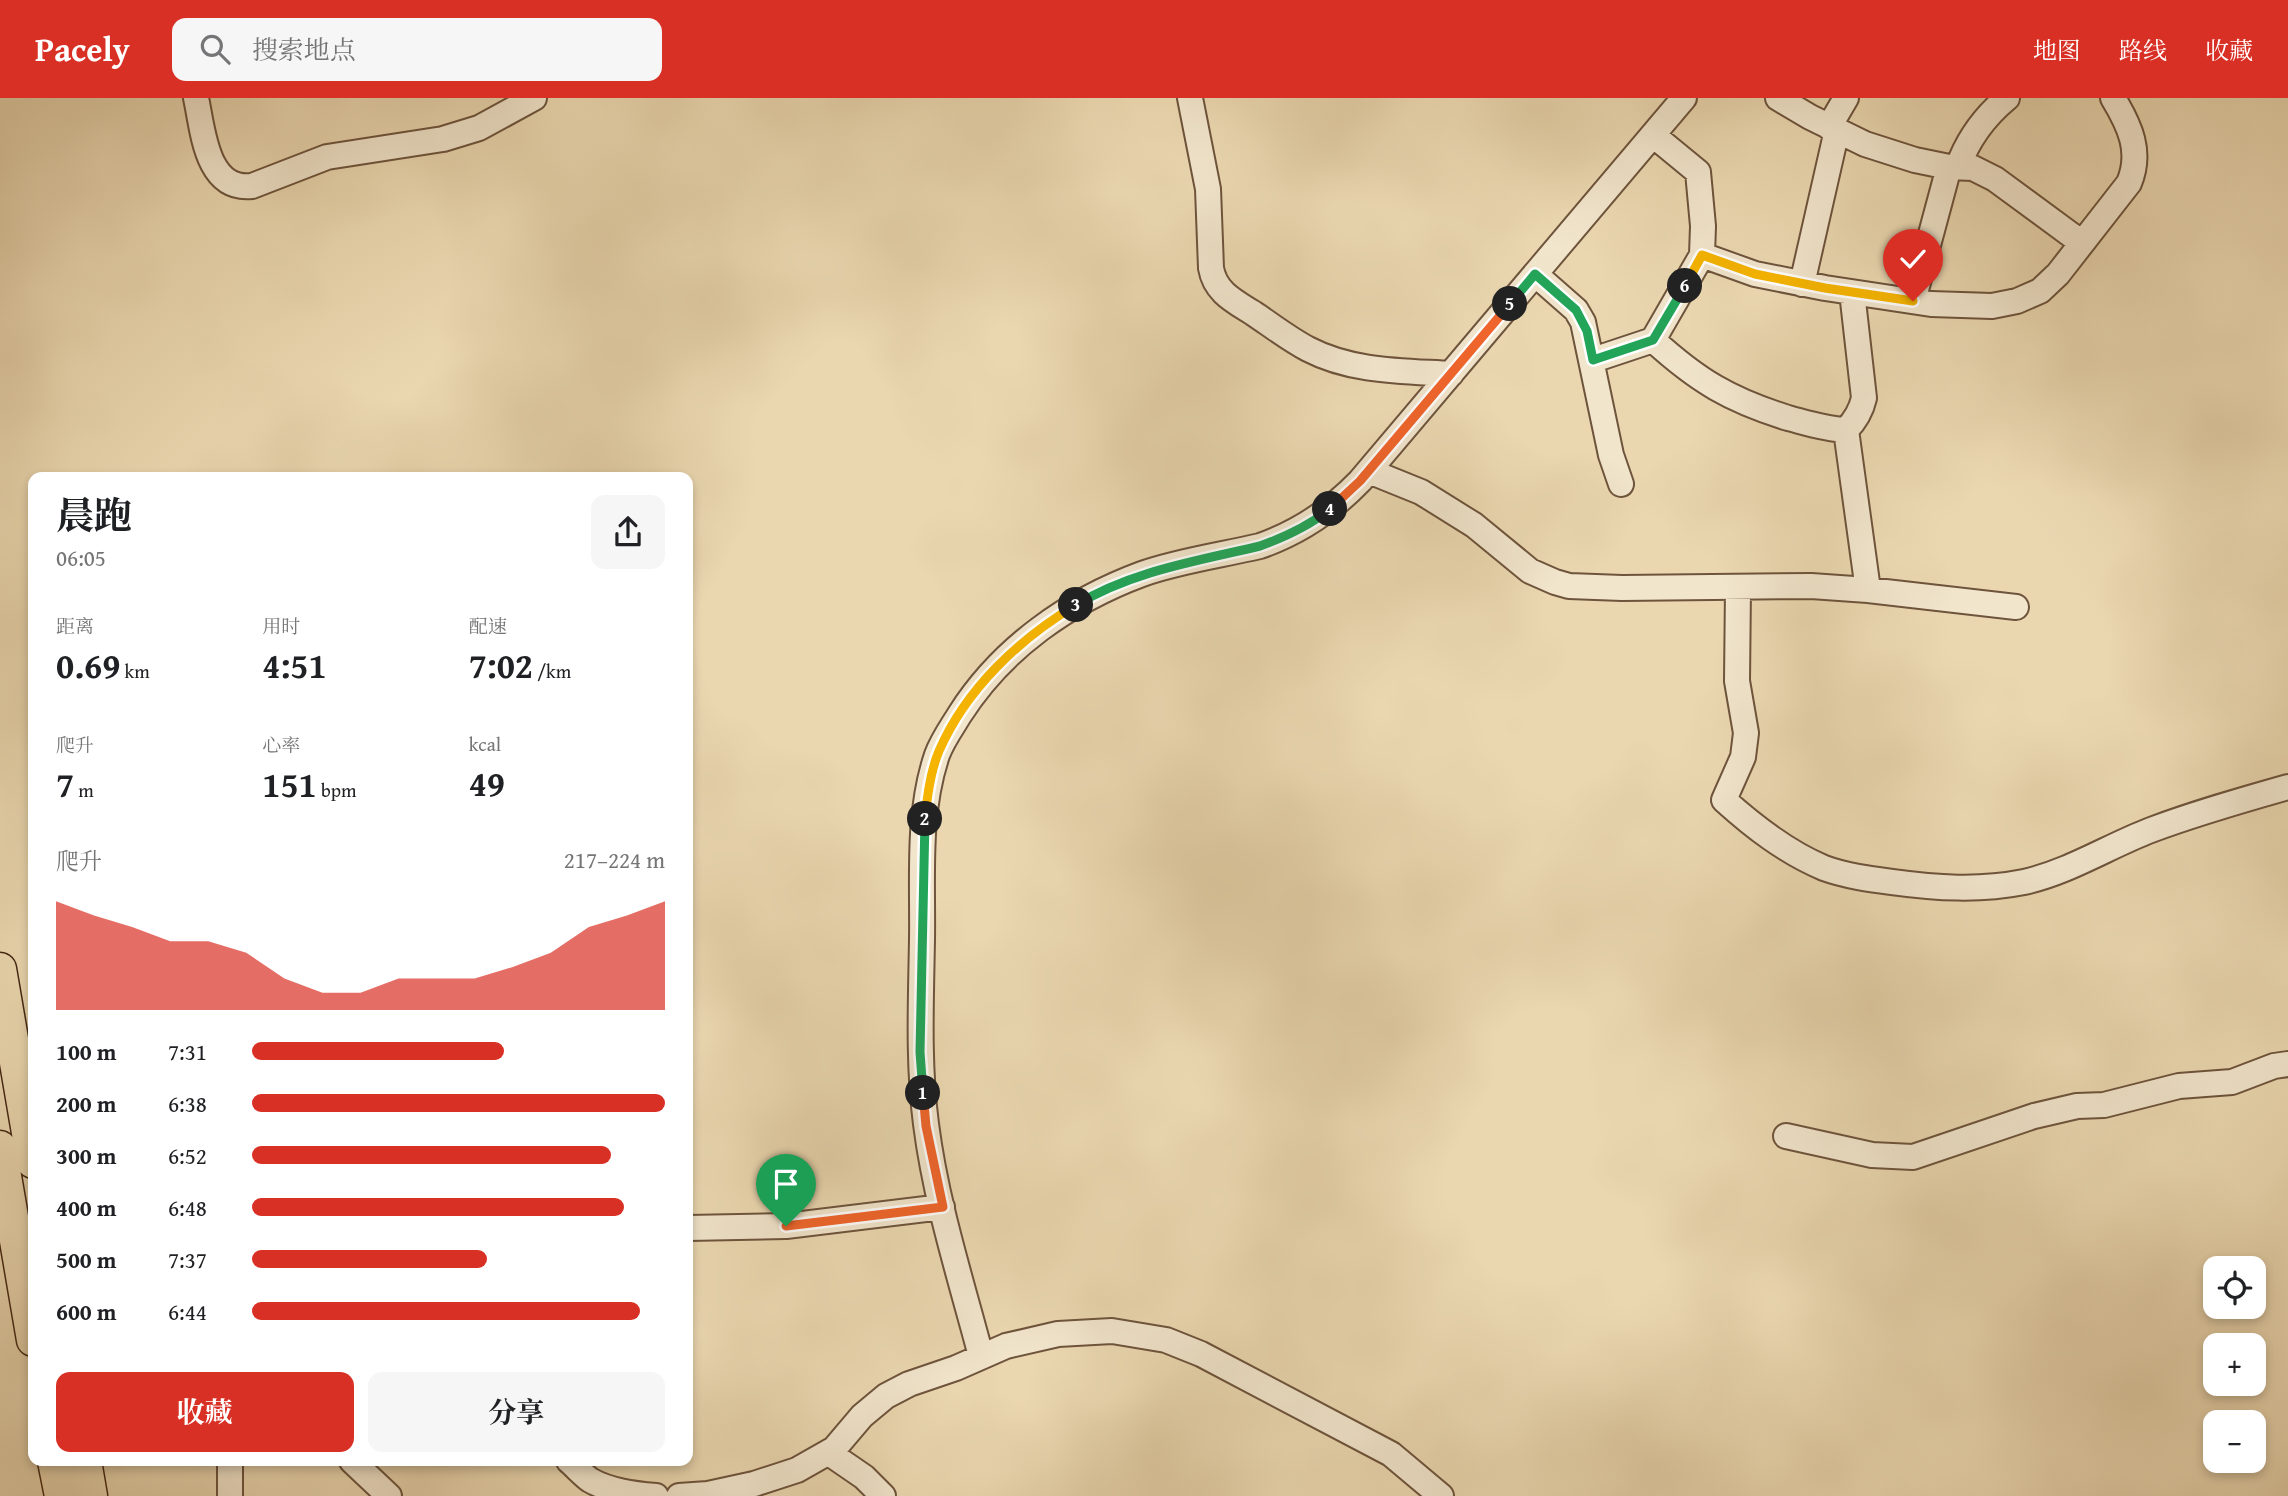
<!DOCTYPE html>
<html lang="zh">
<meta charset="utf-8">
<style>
body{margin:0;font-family:"Gentium Book Plus","Noto Serif SC",serif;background:#f6f6f6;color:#202124;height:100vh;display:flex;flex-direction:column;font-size:26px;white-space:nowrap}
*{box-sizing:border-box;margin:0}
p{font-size:23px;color:#757577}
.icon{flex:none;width:38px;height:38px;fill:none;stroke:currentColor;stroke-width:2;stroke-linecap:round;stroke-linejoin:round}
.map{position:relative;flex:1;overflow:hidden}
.details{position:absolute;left:28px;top:374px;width:665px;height:994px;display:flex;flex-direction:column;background:#fff;border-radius:14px;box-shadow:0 4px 10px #0003}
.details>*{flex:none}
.tools{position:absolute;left:2203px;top:1158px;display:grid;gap:14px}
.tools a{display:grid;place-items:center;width:63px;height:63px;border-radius:14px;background:#fff;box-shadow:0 4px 10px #0003;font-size:35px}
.pin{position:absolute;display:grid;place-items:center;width:60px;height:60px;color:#fff;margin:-72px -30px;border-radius:50% 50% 50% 0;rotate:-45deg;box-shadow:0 0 7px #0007}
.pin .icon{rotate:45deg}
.km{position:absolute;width:35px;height:35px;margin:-18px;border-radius:50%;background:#222;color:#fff;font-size:19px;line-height:35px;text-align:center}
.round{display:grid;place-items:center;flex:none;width:74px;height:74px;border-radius:14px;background:#f6f6f6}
.head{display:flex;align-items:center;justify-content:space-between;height:119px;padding:0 28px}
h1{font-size:38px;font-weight:700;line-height:52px}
.figures{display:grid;grid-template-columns:repeat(3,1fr);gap:10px;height:119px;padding:7px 28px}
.figures div{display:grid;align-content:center}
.figures b{font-size:35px;font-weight:700}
.figures small{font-size:19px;font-weight:400}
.figures p{font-size:19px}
.chart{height:196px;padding:14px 28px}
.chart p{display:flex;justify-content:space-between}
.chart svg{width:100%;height:126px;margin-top:7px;fill:#d93025;opacity:.7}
.primary-button{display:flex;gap:14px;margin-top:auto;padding:14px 28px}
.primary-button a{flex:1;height:80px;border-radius:14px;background:#d93025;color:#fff;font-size:28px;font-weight:700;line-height:80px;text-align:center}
.primary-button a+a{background:#f6f6f6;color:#202124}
ul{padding:0 28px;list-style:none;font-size:23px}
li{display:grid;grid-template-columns:112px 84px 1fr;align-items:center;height:52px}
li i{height:18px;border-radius:9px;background:#d93025}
header{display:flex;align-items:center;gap:42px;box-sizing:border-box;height:98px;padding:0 35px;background:#d93025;color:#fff}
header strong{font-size:33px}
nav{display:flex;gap:38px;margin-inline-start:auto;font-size:24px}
.search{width:490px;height:63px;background:#f6f6f6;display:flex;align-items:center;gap:18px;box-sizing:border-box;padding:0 24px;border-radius:14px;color:#757577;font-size:26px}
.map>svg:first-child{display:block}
</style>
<header>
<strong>Pacely</strong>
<div class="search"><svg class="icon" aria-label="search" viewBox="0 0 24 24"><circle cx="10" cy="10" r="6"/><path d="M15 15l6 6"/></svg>搜索地点</div>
<nav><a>地图</a><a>路线</a><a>收藏</a></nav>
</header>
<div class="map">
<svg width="2288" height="1398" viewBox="0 0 2288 1398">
<rect width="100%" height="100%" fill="#ead7b0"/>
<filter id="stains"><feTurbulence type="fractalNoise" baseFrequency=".00286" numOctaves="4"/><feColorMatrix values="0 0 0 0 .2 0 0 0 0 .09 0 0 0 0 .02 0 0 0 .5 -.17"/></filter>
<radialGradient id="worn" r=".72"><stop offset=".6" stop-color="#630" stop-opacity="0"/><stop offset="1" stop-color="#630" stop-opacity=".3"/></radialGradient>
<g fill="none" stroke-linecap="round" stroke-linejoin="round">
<defs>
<path id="minor" d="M 196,0 C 203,32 206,93 252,88 L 327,59 L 443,41 L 479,30 L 534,0
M 1190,0 L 1208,91 L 1211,170 C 1215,194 1234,203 1253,215 C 1271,227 1289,241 1308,251 C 1352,274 1403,273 1451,276
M 1778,0 L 1810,19 L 1865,46 L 1915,62 L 1949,69 L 1973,70 L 1995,81 L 2082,145
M 1829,29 L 1846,0
M 1958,69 C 1968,41 1984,19 2007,0
M 1702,157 L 1755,176 L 1825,190 L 1931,206 L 1992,208 L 2017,203 L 2040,193 L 2058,176 L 2129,85 C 2142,54 2130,28 2113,0
M 1535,176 L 1576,212 L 1583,224 L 1611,357 L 1621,386
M 1802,186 L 1837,32
M 1913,203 L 1949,69
M 1653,242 C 1698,283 1730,302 1788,320 C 1807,325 1825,331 1846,332 C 1855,323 1861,313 1864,300 L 1852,194
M 1593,262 L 1653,242 L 1702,157 L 1703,128 L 1698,74 L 1653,37
M 1846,332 L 1868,492
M 1369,373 L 1421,394 L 1474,427 L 1530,473 L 1555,484 L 1569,488 L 1622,490 L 1811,488 L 1868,492 L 2016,509
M 1738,490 L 1737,583 L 1746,635 L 1743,659 L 1724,702 C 1754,729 1786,754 1824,770 C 1846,778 1869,781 1892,784 C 1936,790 1979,793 2024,784 C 2069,774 2109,748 2151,732 C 2196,715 2242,702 2288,689
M 1786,1038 L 1872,1057 L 1913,1059 L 2034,1018 L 2077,1008 L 2104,1007 L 2179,988 L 2232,984 L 2274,968 L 2288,966
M 688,1130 L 786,1128 L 942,1109
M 981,1258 C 961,1182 936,1105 926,1026 C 918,965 921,903 922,841 C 923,781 917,716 937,657 C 942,643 952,629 960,616 C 1002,550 1069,503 1142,476 C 1178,463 1222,457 1260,448 C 1300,434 1331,413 1360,383 L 1684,0
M 829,1355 L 864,1379 L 883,1398
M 352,1363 L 389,1398
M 569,1363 C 576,1369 583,1377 590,1382 C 609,1393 634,1396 656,1398
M 230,1398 L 230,1363
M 679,1398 L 708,1396 L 754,1386 L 797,1372 L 834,1351 L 862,1318 L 886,1298 L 909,1286 L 956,1270 L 1006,1248 L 1058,1236 L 1112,1233 L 1166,1242 L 1201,1256 L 1391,1356 L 1441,1398"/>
<path id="major" d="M 0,871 L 33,1064
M 0,1049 L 33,1242
M 54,1363 L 61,1398
M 85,1363 L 91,1398"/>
</defs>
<use href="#minor" stroke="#6e543c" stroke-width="28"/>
<use href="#major" stroke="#452815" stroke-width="35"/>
<use href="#minor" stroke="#f1e5cc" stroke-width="24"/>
<use href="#major" stroke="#ead7b0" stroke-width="32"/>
</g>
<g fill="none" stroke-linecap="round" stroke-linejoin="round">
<defs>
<path id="split-1" d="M 786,1128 L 943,1109 L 926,1028 L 923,995"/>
<path id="split-2" d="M 923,995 L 920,954 L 925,721"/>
<path id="split-3" d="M 925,721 C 927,699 930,674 939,653 C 966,591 1019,541 1076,507"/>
<path id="split-4" d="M 1076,507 C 1132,473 1197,463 1260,448 C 1285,439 1309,428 1330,411"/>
<path id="split-5" d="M 1330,411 L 1360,383 L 1510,206"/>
<path id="split-6" d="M 1510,206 L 1535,176 L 1576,212 L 1587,233 L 1593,262 L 1653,242 L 1685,188"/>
<path id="split-7" d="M 1685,188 L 1702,157 L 1755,176 L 1825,190 L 1913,203"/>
</defs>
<use href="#split-1" stroke="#fff" stroke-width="14"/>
<use href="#split-2" stroke="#fff" stroke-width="14"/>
<use href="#split-3" stroke="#fff" stroke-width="14"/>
<use href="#split-4" stroke="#fff" stroke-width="14"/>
<use href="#split-5" stroke="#fff" stroke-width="14"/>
<use href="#split-6" stroke="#fff" stroke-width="14"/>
<use href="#split-7" stroke="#fff" stroke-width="14"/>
<use href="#split-1" stroke="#f0652b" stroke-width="9"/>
<use href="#split-2" stroke="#22a559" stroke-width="9"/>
<use href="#split-3" stroke="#f5b400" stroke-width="9"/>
<use href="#split-4" stroke="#22a559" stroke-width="9"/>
<use href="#split-5" stroke="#f0652b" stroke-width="9"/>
<use href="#split-6" stroke="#22a559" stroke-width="9"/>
<use href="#split-7" stroke="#f5b400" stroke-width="9"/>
</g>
<rect width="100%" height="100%" filter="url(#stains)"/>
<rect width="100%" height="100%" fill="url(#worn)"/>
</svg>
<div class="tools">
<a><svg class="icon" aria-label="locate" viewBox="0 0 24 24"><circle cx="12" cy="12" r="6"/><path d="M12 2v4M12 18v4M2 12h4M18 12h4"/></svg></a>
<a>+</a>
<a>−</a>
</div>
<div class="pin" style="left:786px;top:1128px;background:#1e9e55"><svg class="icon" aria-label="arrive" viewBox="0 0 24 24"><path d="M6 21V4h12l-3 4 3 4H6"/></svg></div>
<div class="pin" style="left:1913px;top:203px;background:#d93025"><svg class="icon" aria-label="check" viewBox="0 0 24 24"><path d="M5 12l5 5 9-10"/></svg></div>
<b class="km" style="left:923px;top:995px">1</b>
<b class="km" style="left:925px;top:721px">2</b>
<b class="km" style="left:1076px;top:507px">3</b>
<b class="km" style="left:1330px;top:411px">4</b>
<b class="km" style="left:1510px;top:206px">5</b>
<b class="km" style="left:1685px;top:188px">6</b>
<section class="details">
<div class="head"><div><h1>晨跑</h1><p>06:05</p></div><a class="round"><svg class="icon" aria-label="share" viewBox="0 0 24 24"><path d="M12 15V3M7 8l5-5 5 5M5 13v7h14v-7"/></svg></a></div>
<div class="figures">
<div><p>距离</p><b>0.69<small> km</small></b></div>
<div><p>用时</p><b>4:51</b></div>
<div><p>配速</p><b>7:02<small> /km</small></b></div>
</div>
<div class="figures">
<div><p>爬升</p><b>7<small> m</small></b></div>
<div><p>心率</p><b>151<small> bpm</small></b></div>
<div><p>kcal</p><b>49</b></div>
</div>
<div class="chart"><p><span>爬升</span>217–224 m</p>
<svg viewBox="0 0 160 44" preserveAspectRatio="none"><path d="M0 44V6L10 11L20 15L30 20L40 20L50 24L60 33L70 38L80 38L90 33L100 33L110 33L120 29L130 24L140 15L150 11L160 6V44z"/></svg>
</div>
<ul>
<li><b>100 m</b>7:31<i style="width:61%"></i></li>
<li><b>200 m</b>6:38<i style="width:100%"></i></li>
<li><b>300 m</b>6:52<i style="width:87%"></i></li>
<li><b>400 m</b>6:48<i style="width:90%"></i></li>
<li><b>500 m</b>7:37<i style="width:57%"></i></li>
<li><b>600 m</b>6:44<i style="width:94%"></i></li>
</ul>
<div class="primary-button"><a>收藏</a><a>分享</a></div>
</section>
</div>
